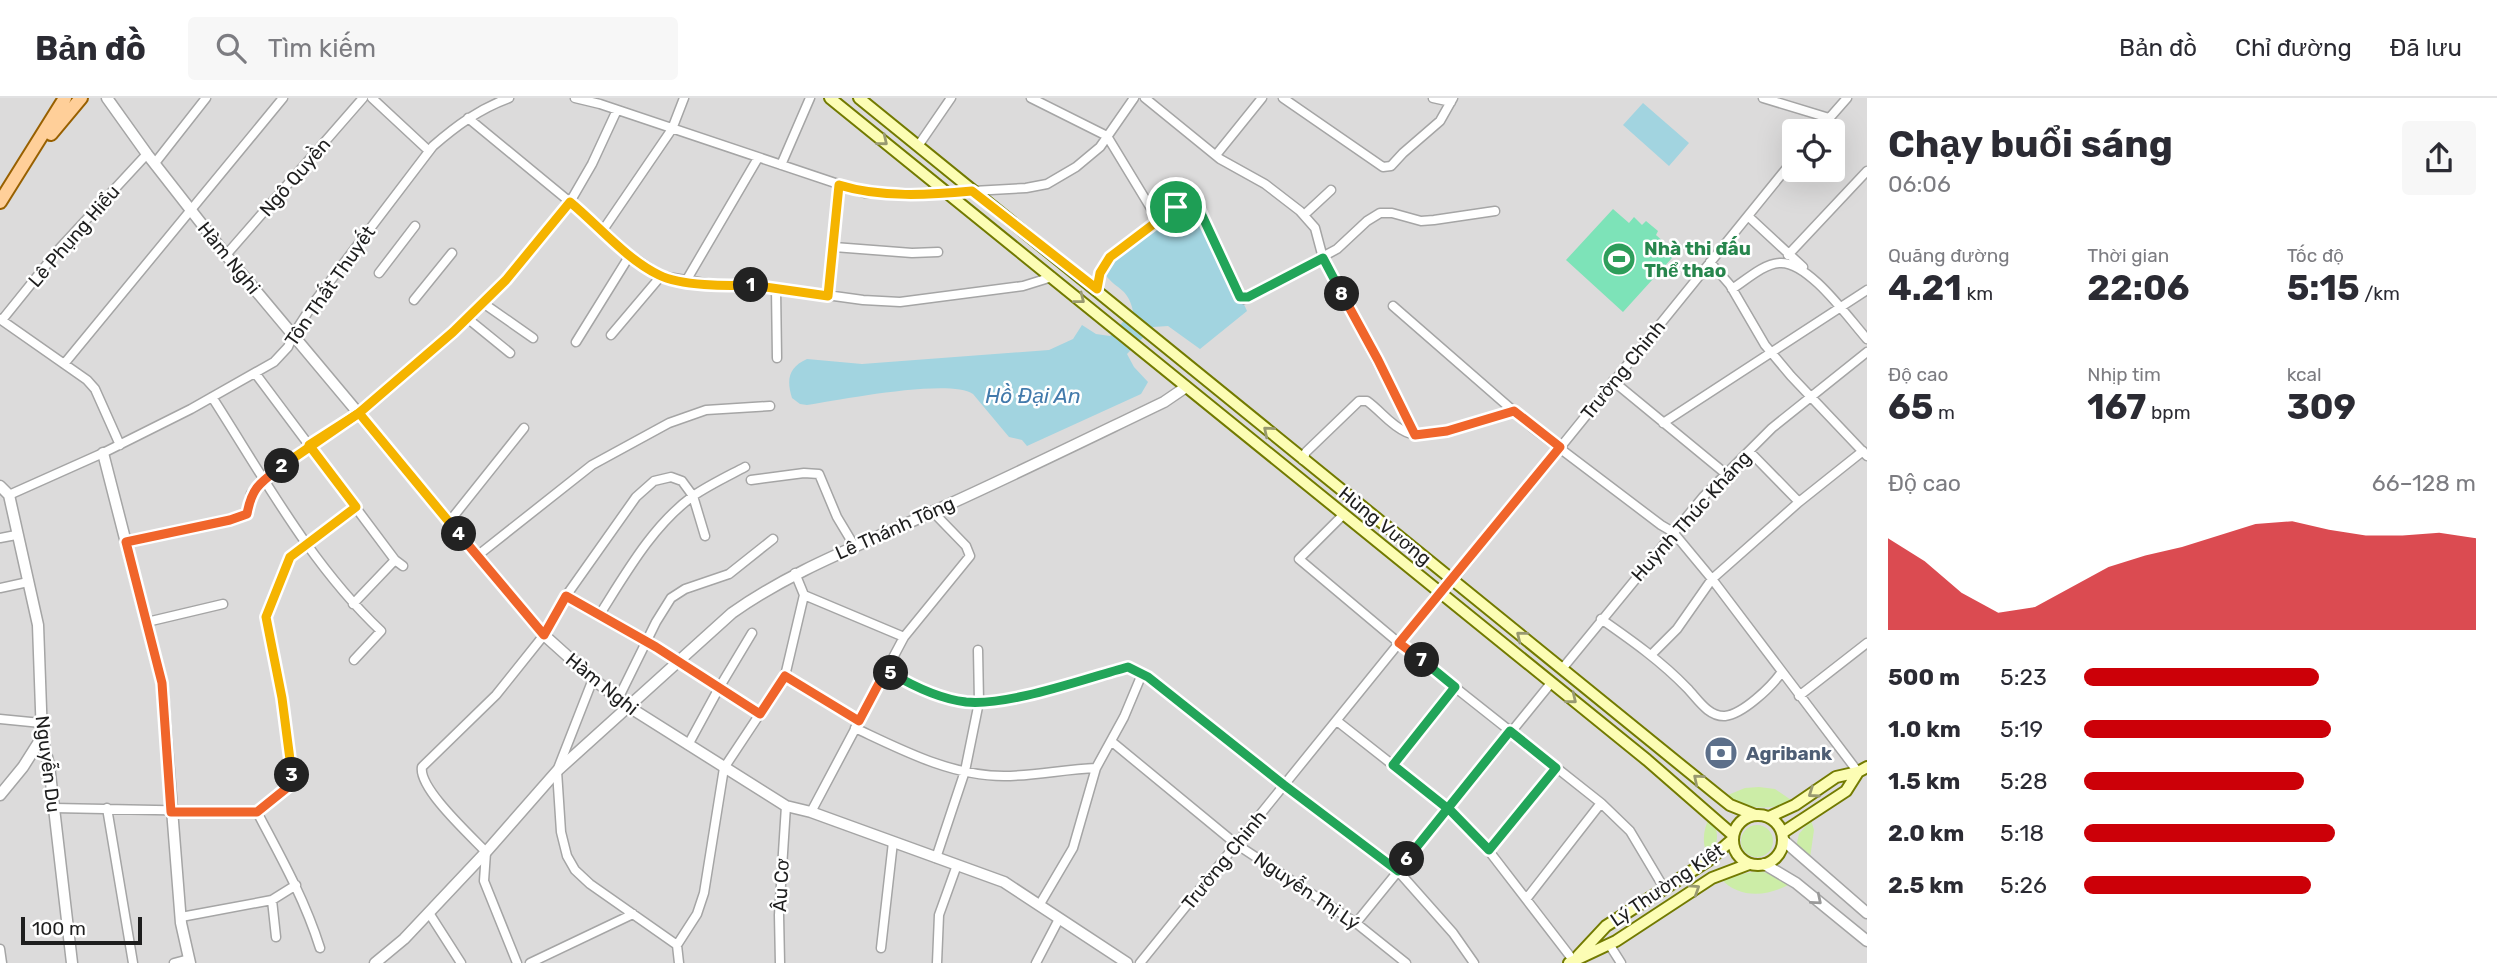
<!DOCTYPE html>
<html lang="vi">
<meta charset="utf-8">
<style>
body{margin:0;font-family:Rubik,sans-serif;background:#f7f7f7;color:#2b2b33;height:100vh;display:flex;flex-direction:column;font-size:26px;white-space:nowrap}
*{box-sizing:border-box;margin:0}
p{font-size:23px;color:#7c7c81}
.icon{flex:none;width:38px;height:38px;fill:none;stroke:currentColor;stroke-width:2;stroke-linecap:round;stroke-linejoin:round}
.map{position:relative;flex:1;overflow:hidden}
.sheet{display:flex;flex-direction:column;background:#fff;width:630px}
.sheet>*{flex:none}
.controls{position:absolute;left:1782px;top:21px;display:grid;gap:14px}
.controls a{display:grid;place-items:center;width:63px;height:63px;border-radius:7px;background:#fff;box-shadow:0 7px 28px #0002;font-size:35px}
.scale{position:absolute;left:21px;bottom:18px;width:121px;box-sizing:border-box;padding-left:7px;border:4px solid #1e1e1e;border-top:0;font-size:19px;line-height:24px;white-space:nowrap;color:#1e1e1e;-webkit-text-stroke:5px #fff;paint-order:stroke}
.pin{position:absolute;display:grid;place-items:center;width:60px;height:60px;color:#fff;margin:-30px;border:4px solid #fff;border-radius:50%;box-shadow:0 2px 7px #0007}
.km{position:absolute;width:35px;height:35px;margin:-18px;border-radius:50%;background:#222;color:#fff;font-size:19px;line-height:35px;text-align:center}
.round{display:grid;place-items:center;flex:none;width:74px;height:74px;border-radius:7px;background:#f7f7f7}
.head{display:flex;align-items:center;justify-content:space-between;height:119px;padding:0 21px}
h1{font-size:38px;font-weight:700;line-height:52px}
.stats{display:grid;grid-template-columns:repeat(3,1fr);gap:10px;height:119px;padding:7px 21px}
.stats div{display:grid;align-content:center}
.stats b{font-size:35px;font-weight:700}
.stats small{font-size:19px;font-weight:400}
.stats p{font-size:19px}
.chart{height:196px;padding:14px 21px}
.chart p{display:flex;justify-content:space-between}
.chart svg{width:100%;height:126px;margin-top:7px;fill:#cc0008;opacity:.7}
ul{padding:0 21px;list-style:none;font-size:23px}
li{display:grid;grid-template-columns:112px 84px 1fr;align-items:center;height:52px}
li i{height:18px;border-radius:9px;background:#cc0008}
header{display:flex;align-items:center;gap:42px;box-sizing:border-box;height:98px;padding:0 35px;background:#fff;border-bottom:2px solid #e1e1e2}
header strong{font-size:33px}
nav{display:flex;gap:38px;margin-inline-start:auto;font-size:24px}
.search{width:490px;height:63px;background:#f7f7f7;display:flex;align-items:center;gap:18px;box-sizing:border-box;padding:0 24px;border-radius:7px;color:#7c7c81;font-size:26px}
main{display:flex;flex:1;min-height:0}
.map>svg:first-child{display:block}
</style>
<header>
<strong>Bản đồ</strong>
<div class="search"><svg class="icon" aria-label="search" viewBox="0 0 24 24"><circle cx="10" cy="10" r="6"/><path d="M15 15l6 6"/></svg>Tìm kiếm</div>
<nav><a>Bản đồ</a><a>Chỉ đường</a><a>Đã lưu</a></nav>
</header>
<main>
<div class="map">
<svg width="1867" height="865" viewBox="0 0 1867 865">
<rect width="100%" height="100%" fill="#f0ebe4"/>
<path fill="#dcdbdb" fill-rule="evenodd" d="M 0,0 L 1867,0 L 1867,865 L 0,865 ZM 1794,33 L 1832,33 L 1832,72 L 1794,72 Z"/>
<path fill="#cceda7" d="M 1759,689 L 1775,691 L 1794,704 C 1770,712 1745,712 1723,699 L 1745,690 Z
M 1710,718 C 1720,734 1719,745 1709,760 C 1701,746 1703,732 1710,718 Z
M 1811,722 L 1814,732 L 1810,760 L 1796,749 L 1799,736 Z
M1741 743a16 16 0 1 1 32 0a16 16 0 1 1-32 0Z
M 1759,773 L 1776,777 L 1790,786 C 1767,799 1739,801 1720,780 Z"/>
<path fill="#7de3b8" d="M 1613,111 L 1629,125 L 1634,119 L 1642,127 L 1646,123 L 1658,133 L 1656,137 L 1667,147 L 1663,152 L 1672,160 L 1623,214 L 1566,162 Z"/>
<path fill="#a2d4e0" d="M 1643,5 L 1689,45 L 1669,68 L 1623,27 Z
M 1189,101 L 1193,105 L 1238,204 L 1242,202 L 1247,213 L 1200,251 L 1168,228 L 1153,229 L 1127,256 L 1134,269 L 1148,284 L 1141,296 L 1027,348 L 1022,342 L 1009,339 L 973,296 C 949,280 840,302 807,307 L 800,306 L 792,300 C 786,281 789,269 807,261 L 862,266 L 1049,252 L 1073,241 L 1082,227 L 1096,236 L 1110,238 L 1133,213 C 1128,188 1114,192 1103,173 L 1105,167 L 1183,103 Z"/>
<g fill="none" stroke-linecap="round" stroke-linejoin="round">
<defs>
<path id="minor" d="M 372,0 L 429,53
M 575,0 L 600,6 L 865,95 L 947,95
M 1031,0 L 1107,38 L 1158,122
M 1145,0 L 1220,61 L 1265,86 L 1300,113 L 1315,130 L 1323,160 L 1415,336
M 1283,0 L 1383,69 L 1391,68 L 1403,55 L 1440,23 L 1453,0
M 1433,0 L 1451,4
M 1763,0 L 1829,20
M 468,20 L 587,118 L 630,157 L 661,178 L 723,188 L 754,187 L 863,202 L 900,204 L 1023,188 L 1052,179
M 1818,33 L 1847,0
M 918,48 L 951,0
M 1216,57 L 1262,0
M 155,65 L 206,0
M 781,67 L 810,0
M 973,93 L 1026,90 L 1047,86 L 1076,69 L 1100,49 L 1134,0
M 1304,117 L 1331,92
M 1749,119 L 1803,169
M 603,132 L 672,31 L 684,0
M 834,149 L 912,155 L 938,154
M 226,157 L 363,0
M 1788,157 L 1867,73
M 1710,164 L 1730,187 L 1765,247 L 1791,278 L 1867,358
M 379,175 L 415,128
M 686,183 L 758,60
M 776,190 L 777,260
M 1097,191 L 1100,175 L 1110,159 L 1176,109 L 1191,105 L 1199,111 L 1237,193 L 1244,201 L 1337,151 L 1367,123 L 1380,115 L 1392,115 L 1421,123 L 1434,122 L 1495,113
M 1732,191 C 1745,183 1763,166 1779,165 C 1808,162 1849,221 1867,241
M 828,198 L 839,87
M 414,202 L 452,155
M 483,205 L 533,240
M 1393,208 L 1533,330 L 1661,427 L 1673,434 L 1712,481 L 1858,674
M 467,220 L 510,255
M 0,221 L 87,282 L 95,291 L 120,347
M 2,222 L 60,150 L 147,56
M 611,237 L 661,178
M 576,244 L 630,157
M 64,266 L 283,0
M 255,275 L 395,462 L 403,468
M 1613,283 L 1726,376
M 212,299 C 264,380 311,467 381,533 L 354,562
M 1663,325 L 1867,192
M 1749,353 L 1799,404
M 1303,362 L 1306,354 L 1359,303 L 1367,303 C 1381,313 1390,327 1406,334 C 1428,344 1489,319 1514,313
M 751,382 L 804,375 L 819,376 L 837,419 L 855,449
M 9,397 L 103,355 L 191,311 L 274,264 L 288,249 L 293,237 L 315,203 L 433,48 C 456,28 479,11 509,0
M 1343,417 L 1299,461 L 1399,545 L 1601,705 L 1630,733 L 1664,790
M 449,424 L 524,330
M 0,440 L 16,437
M 126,444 L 230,422 L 247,416 L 251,396 L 265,382 L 309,347 L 359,315 L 453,234 L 506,182 L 570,104 L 592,66 L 617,12
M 477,458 L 592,367 L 669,325 L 706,312 L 770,308
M 1452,483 L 1794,61
M 0,490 L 28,484
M 804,497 L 904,539
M 566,498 L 656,549 L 760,616
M 353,506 L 395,462
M 600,516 C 626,475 653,427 693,398 C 709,387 728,378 745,369
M 1601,521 C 1631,542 1661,563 1687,590 C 1697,600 1708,619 1725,618 C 1743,616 1771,589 1781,575
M 147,524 L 223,506
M 1651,557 L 1677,531 L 1712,481 L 1799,404 L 1863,353
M 1562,571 L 1703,399 L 1772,330 L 1867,254
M 886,572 C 910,586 937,601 965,604 C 1012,608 1081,582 1127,569 L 1148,579 L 1284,687 L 1398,773 L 1453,835 L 1474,865
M 785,578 L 859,623
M 593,581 L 557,673 L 561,734 L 567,758 L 575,772 L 590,786 L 677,847
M 1799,598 L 1867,545
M 618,601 L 656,524 L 671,500 L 685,491 L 729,476 L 773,441
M 0,621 L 41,625
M 1337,623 L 1450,712 L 1489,753 L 1573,862
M 855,630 C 902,652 951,678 1004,678 C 1035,678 1065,671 1096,670
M 1111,643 L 1236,746 L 1356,825 L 1406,865
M 688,647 L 719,590 L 752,535
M 1393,667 L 1455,589
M 54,710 L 257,714 L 288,689 L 292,682 L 282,600 L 266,519 L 290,459 L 356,409
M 107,710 L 133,865
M 257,714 C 281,759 305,802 320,850
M 811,714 L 904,539 L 970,458 L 966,448 L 933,414
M 1489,753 L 1556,669
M 936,760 L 965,673 L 979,604 L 978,552
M 1527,800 L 1601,705
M 272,802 L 276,839
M 1040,806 L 1073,750 L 1096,670 L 1124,619 L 1142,576
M 429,815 L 461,865
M 181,819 L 272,802 L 296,787
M 1356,825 L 1551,585
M 1609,846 L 1621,865
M 881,850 L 893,744
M 0,851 L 2,865
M 174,865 L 189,861
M 517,865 L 484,783 L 486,754 C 471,738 418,690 422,669 L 496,597 L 544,537 L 566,498 L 636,399 L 654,383 L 671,379 L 682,383 L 693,398 L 705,438
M 530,865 L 633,816
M 679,865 L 677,847 L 697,816 L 704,795 L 724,670 L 785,578 L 804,497 L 795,475
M 780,865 L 779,817 L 786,708
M 937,865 L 939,817 L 957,767
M 1036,865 L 1059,821
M 1140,865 L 1399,545 L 1441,496"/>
<path id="tertiary" d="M 107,0 L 147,56 L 226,157 L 544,537 L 593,581 L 629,609 L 786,708 L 811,714 L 1004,784 L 1127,865
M 103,355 L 162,585 L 181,825 L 190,865
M 0,388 L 9,397 L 38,527 L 42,639 L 49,667 L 72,865
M 0,697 L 23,669 L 42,639
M 1783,742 L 1867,815
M 1764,766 L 1796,785 L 1867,843
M 375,865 L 404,841 L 486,754 L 557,673 L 732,515 C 794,471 864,446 932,414 C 1010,379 1087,341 1164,304 L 1186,289"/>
<path id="secondary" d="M 830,0 L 1647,662 L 1733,737
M 859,0 L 1715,695 L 1730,707 L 1755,717
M1733 742a25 25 0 1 1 50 0a25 25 0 1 1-50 0Z
M 1769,719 L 1795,707 L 1836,679 L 1858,674 L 1867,669
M 1782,735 L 1846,693 L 1858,674
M 1578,858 L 1606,828 L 1709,762 L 1733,741
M 1569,865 L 1616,843 L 1712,780 L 1749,766"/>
<path id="primary" d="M 51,36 L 81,0
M 0,104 L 65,0"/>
</defs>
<use href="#minor" stroke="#a5a5a5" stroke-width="11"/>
<use href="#tertiary" stroke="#a5a5a5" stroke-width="13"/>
<use href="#secondary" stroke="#727a00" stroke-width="14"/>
<use href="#primary" stroke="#986000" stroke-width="16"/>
<use href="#minor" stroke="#fff" stroke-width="8"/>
<use href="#tertiary" stroke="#fff" stroke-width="10"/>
<use href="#secondary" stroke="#fcfdb4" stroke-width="10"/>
<use href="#primary" stroke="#ffcf99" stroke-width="12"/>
</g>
<defs><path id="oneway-chevron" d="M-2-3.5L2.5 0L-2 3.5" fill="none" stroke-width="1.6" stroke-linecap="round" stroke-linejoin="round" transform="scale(1.75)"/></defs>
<g stroke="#989970">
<use href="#oneway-chevron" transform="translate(883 43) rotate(39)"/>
<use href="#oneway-chevron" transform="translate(1080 201) rotate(38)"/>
<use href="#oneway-chevron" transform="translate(1268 333) rotate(-140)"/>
<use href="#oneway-chevron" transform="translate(1521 538) rotate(-141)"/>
<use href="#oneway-chevron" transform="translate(1572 601) rotate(39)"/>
<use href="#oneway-chevron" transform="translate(1698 681) rotate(-140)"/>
<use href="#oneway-chevron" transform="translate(1813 695) rotate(145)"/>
<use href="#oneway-chevron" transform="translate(1695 791) rotate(-33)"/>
</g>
<use stroke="#9a9a9a" href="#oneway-chevron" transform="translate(1817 802) rotate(40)"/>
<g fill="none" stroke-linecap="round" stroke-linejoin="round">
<defs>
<path id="split-1" d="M 751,187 L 828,198 L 839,87 C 881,100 929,97 972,93 L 1097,191 L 1100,175 L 1110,159 L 1176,109"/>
<path id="split-2" d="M 282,368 L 359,315 L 453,234 L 506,182 L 570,104 C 599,128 626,161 659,177 C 681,188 727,188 751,187"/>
<path id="split-3" d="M 282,368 C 260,385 252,389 247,416 L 230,422 L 126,444 L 162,585 L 171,714 L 257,714 L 288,689 L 292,682 L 292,677"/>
<path id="split-4" d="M 292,677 L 282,600 L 266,519 L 290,459 L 356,409 L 309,347 L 359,315 L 459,436"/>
<path id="split-5" d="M 459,436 L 544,537 L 566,498 L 656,549 L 760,616 L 785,578 L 859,623 L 886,572 L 891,575"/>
<path id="split-6" d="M 891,575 C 913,588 940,601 966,604 C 1010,608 1083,581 1128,569 L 1148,579 L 1284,687 L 1398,773 L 1407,761"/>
<path id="split-7" d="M 1407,761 L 1510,633 L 1556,670 L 1489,752 L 1450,712 L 1447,710 L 1393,667 L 1455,589 L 1422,562"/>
<path id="split-8" d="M 1342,196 L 1378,262 L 1415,337 L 1447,333 L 1514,313 L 1560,349 L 1399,545 L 1422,562"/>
<path id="split-9" d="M 1176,109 L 1191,105 L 1199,111 L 1240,199 L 1248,199 L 1323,160 L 1342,196"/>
</defs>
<use href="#split-1" stroke="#fff" stroke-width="14"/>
<use href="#split-2" stroke="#fff" stroke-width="14"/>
<use href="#split-3" stroke="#fff" stroke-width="14"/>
<use href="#split-4" stroke="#fff" stroke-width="14"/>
<use href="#split-5" stroke="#fff" stroke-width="14"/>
<use href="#split-6" stroke="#fff" stroke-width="14"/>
<use href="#split-7" stroke="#fff" stroke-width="14"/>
<use href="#split-8" stroke="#fff" stroke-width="14"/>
<use href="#split-9" stroke="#fff" stroke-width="14"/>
<use href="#split-1" stroke="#f5b400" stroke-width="9"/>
<use href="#split-2" stroke="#f5b400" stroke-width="9"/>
<use href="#split-3" stroke="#f0652b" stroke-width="9"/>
<use href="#split-4" stroke="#f5b400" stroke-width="9"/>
<use href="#split-5" stroke="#f0652b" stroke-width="9"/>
<use href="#split-6" stroke="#22a559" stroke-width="9"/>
<use href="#split-7" stroke="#22a559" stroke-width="9"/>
<use href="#split-8" stroke="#f0652b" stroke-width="9"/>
<use href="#split-9" stroke="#22a559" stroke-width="9"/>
</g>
<defs>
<symbol id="stadium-disc" viewBox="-11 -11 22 22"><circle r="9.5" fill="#2e9e5b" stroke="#fff"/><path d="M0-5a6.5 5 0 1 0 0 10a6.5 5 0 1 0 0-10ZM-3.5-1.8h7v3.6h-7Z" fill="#fff"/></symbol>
<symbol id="bank-disc" viewBox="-11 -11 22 22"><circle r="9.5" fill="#5c6f8a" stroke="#fff"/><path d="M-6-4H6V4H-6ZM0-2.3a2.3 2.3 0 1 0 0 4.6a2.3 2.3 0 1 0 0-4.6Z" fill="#fff"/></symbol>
</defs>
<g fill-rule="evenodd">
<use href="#stadium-disc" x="1600" y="142" width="38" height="38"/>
<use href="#bank-disc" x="1702" y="636" width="38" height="38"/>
</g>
<g text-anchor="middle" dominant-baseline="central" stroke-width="5" stroke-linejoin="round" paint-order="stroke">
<g font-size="19" fill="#1e1e1e" stroke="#fff">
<text transform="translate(295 79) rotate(-49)">Ngô Quyền</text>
<text transform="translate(74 138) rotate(-49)">Lê Phụng Hiểu</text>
<text transform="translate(229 160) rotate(51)">Hàm Nghi</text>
<text transform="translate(330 188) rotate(-55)">Tôn Thất Thuyết</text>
<text transform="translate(1623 272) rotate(-51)">Trường Chinh</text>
<text transform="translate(1691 418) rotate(-48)">Huỳnh Thúc Kháng</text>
<text transform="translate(1385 428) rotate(39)">Hùng Vương</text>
<text transform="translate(895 430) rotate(-24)">Lê Thánh Tông</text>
<text transform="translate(602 586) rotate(39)">Hàm Nghi</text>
<text transform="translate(48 666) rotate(83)">Nguyễn Du</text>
<text transform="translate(1224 762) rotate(-51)">Trường Chinh</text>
<text transform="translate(781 787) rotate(-87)">Âu Cơ</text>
<text transform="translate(1667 787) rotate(-34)">Lý Thường Kiệt</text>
<text transform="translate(1307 793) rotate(34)">Nguyễn Thị Lý</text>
</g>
<g font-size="19" font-weight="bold" fill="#27864d" stroke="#fff" text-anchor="start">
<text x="1644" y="150">Nhà thi đấu<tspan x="1644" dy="22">Thể thao</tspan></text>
</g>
<g font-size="19" font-weight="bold" fill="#4e5e75" stroke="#fff" text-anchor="start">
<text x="1746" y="655">Agribank</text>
</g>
<g font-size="21" font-style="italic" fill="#427aab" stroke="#fff">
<text x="1033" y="297">Hồ Đại An</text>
</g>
</g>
</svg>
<div class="controls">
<a><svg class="icon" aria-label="locate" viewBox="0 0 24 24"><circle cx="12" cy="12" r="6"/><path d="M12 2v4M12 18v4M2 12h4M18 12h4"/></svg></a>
</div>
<div class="scale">100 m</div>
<div class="pin" style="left:1176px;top:109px;background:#1e9e55"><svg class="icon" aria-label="arrive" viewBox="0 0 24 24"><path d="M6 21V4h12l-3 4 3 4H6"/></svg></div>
<b class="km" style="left:751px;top:187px">1</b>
<b class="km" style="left:282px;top:368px">2</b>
<b class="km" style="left:292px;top:677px">3</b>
<b class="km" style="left:459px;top:436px">4</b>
<b class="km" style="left:891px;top:575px">5</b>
<b class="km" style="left:1407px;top:761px">6</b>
<b class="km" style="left:1422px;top:562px">7</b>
<b class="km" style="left:1342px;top:196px">8</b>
</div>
<section class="sheet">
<div class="head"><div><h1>Chạy buổi sáng</h1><p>06:06</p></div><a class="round"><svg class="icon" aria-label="share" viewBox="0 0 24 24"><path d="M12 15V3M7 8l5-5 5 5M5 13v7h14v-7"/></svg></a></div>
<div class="stats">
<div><p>Quãng đường</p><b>4.21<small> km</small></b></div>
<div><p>Thời gian</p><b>22:06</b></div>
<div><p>Tốc độ</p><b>5:15<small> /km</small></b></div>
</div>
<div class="stats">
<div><p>Độ cao</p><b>65<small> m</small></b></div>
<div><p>Nhịp tim</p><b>167<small> bpm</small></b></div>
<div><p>kcal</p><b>309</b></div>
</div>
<div class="chart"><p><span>Độ cao</span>66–128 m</p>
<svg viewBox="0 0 160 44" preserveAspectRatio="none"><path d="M0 44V12L10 20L20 31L30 38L40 36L50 29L60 22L70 18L80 15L90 11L100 7L110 6L120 9L130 11L140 11L150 10L160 12V44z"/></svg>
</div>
<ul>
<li><b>500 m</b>5:23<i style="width:60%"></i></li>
<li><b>1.0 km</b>5:19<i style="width:63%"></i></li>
<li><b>1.5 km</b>5:28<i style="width:56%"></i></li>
<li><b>2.0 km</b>5:18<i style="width:64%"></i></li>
<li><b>2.5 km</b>5:26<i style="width:58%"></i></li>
</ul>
</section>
</main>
